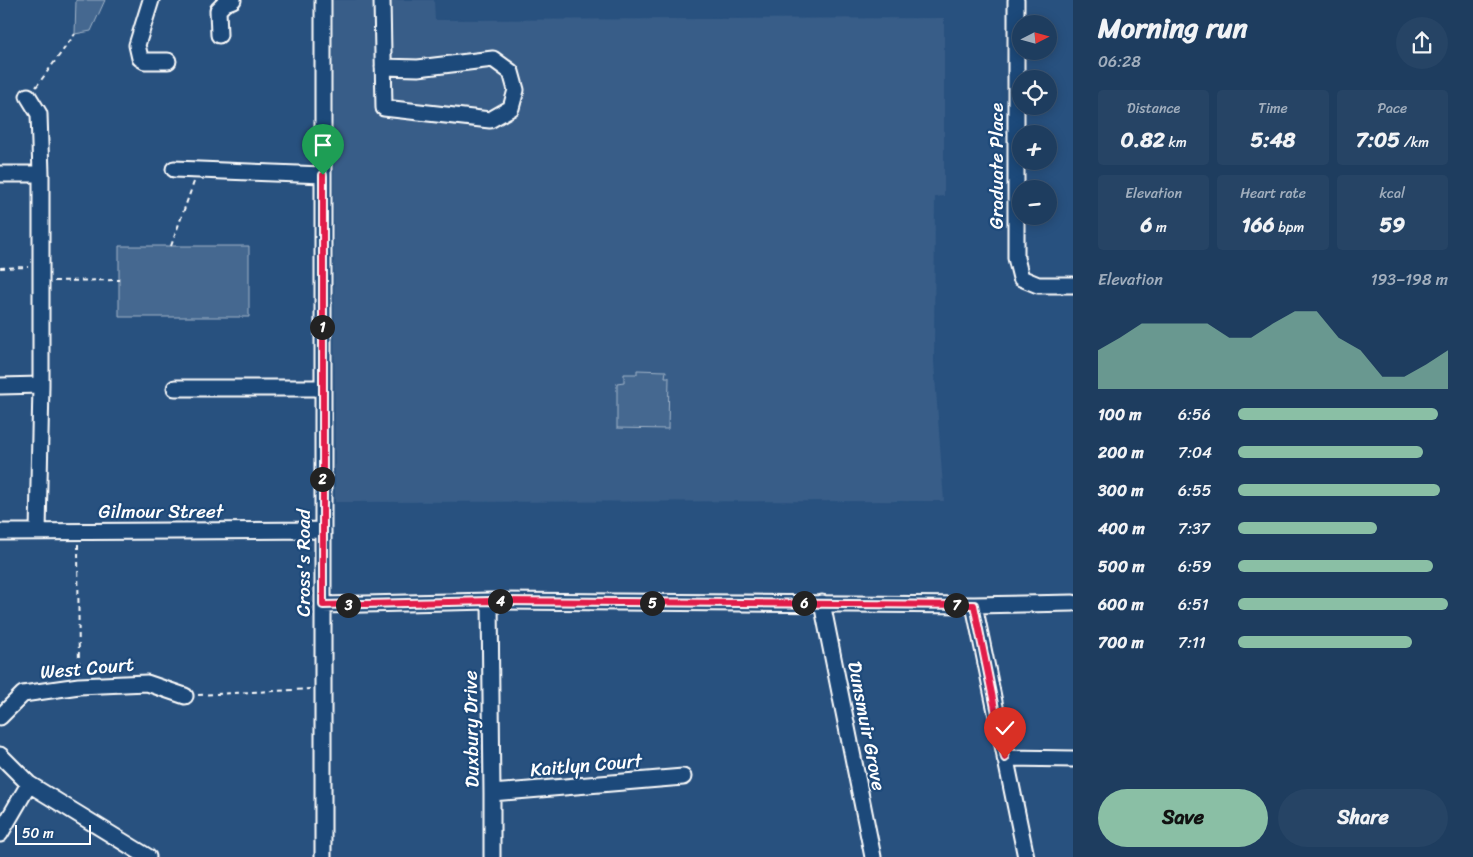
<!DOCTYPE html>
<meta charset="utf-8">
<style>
body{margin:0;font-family:Sriracha,sans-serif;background:#264465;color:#f1f3f6;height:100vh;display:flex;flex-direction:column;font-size:19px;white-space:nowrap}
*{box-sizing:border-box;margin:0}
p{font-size:16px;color:#a1aebd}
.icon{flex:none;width:28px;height:28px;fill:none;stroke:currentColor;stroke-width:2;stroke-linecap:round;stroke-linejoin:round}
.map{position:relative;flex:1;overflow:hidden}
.side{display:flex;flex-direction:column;background:#1e3d5f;width:400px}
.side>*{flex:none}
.needle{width:32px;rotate:84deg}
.fabs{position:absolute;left:1012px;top:15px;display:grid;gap:10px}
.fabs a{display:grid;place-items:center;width:45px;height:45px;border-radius:50%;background:#1e3d5f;box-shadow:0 2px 12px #0003,0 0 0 1px #3c5674;font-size:25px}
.scale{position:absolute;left:15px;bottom:12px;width:76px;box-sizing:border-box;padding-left:5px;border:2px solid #fff;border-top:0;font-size:14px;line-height:18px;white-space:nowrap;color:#fff;-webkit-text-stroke:4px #1f4a7a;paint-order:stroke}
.pin{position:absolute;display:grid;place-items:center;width:42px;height:42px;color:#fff;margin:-51px -21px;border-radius:50% 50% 50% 0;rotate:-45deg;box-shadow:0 0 5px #0007}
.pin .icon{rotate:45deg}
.km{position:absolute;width:25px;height:25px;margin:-12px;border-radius:50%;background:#222;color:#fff;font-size:14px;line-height:25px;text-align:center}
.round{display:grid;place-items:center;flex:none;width:52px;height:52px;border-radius:26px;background:#264465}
.headline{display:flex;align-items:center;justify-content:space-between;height:85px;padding:0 25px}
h1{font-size:28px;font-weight:700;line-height:38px}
.figures{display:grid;grid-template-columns:repeat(3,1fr);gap:8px;height:85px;padding:5px 25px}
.figures div{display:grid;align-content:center;border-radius:5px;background:#264465;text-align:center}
.figures b{font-size:21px;font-weight:700}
.figures small{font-size:14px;font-weight:400}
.figures p{font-size:14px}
.chart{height:140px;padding:10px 25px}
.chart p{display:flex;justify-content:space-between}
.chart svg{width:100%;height:90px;margin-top:5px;fill:#8abfa5;opacity:.7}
.action{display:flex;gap:10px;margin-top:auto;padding:10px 25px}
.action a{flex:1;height:58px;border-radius:30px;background:#8abfa5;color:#111;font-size:20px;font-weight:700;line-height:58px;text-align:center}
.action a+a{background:#264465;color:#f1f3f6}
ul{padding:0 25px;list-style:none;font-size:16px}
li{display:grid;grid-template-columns:80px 60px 1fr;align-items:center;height:38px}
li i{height:12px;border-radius:6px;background:#8abfa5}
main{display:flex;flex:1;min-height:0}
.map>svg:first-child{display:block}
</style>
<main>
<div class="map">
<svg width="1073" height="857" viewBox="0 0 1073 857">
<rect width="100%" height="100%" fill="#28517f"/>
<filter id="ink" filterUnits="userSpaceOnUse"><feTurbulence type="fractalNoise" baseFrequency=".02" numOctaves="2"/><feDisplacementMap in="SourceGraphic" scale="10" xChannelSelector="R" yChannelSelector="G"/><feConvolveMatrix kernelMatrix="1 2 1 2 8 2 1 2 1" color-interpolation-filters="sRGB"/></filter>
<g filter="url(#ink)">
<path fill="#375d88" d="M 333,0 L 434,0 L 435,20 L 944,18 L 944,196 L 935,197 L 934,362 L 944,501 L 335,502 Z"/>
<path fill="#446890" stroke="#a2b4c8" d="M 76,0 L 105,0 L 91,31 L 75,34 Z
M 119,246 L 249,246 L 249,317 L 119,317 Z
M 637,370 L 666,371 L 665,377 L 669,377 L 668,429 L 617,428 L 617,383 L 624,382 L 624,374 L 637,374 Z"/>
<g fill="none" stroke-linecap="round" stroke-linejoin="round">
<defs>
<path id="minor" d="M 151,0 L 137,45 L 140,58 L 145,61 L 168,61
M 382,0 L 384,108 L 490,120 L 511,108 L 516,90 L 511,72 L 493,59 L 418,68 L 383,67
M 1016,0 L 1016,258 L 1021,278 L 1038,285 L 1073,285
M 219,35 L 218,10 L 225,3 L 233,0
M 28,96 L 39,114 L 41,174 L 41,385 L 38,532
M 174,169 L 323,175
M 0,174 L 41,174
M 0,386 L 41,385
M 175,388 L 322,388
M 0,532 L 323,530
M 490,601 L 492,793 L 492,857
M 822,603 L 873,857
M 323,605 L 490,601 L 974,605 L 1073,603
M 974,605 L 1026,857
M 0,717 L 23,694 L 79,686 L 147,683 L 185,696
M 0,755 L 29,784 L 148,857
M 1005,758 L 1073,759
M 492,793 L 683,777
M 0,834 L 29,784
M 323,857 L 323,0"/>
</defs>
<use href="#minor" stroke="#fff" stroke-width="19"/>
<path stroke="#fff" stroke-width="2" stroke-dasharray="5 4" stroke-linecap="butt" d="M 36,87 L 75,34
M 171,246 L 194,182
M 0,268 L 28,267
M 54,281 L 119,280
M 78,544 L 79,674
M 198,695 L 310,689"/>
<use href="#minor" stroke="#1f4a7a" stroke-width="15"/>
</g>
</g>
<g fill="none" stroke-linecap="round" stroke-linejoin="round" filter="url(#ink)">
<defs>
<path id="route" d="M 323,175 L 323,605 L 490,601 L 974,605 L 1005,758"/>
</defs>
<use href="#route" stroke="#fff" stroke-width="10"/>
<use href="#route" stroke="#e11d48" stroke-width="6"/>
</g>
<g text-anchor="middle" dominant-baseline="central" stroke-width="4.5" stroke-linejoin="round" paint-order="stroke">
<g font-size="19" fill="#fff" stroke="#1f4a7a">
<text transform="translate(996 166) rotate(-90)">Graduate Place</text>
<text x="161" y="511">Gilmour Street</text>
<text transform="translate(303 563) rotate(-90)">Cross's Road</text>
<text transform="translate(87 668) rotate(-5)">West Court</text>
<text transform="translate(867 726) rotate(79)">Dunsmuir Grove</text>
<text transform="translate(471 729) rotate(-91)">Duxbury Drive</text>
<text transform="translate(586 765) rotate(-5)">Kaitlyn Court</text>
</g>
</g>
</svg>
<div class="fabs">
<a><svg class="needle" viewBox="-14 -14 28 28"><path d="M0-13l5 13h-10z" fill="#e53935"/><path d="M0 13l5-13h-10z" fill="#a1aebd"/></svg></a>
<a><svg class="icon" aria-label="locate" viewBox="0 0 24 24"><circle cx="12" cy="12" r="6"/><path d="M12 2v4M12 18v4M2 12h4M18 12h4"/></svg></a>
<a>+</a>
<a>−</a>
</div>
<div class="scale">50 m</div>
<div class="pin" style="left:323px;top:175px;background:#1e9e55"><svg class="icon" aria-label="arrive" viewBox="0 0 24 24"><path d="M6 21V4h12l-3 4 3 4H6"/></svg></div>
<div class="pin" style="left:1005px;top:758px;background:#d93025"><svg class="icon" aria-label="check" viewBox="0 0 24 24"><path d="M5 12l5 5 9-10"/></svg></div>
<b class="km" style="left:322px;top:327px">1</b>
<b class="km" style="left:322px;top:479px">2</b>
<b class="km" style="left:348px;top:605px">3</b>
<b class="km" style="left:500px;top:601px">4</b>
<b class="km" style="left:652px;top:603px">5</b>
<b class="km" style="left:804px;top:603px">6</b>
<b class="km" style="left:956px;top:605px">7</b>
</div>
<section class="side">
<div class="headline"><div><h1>Morning run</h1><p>06:28</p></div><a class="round"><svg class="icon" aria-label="share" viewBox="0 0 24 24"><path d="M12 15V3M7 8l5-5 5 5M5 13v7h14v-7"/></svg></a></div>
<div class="figures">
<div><p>Distance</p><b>0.82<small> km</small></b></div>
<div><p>Time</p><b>5:48</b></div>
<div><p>Pace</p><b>7:05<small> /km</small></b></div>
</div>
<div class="figures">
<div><p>Elevation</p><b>6<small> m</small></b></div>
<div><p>Heart rate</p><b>166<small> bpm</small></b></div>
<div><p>kcal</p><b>59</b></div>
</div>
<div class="chart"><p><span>Elevation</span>193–198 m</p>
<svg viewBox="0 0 160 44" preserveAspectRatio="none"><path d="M0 44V25L10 19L20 12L30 12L40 12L50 12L60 19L70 19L80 12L90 6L100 6L110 19L120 25L130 38L140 38L150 32L160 25V44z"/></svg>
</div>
<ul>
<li><b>100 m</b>6:56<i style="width:95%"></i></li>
<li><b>200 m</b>7:04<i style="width:88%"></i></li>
<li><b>300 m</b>6:55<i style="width:96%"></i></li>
<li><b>400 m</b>7:37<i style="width:66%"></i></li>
<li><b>500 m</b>6:59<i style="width:93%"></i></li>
<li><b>600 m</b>6:51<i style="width:100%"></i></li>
<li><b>700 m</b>7:11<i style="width:83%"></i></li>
</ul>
<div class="action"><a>Save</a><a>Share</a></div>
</section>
</main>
